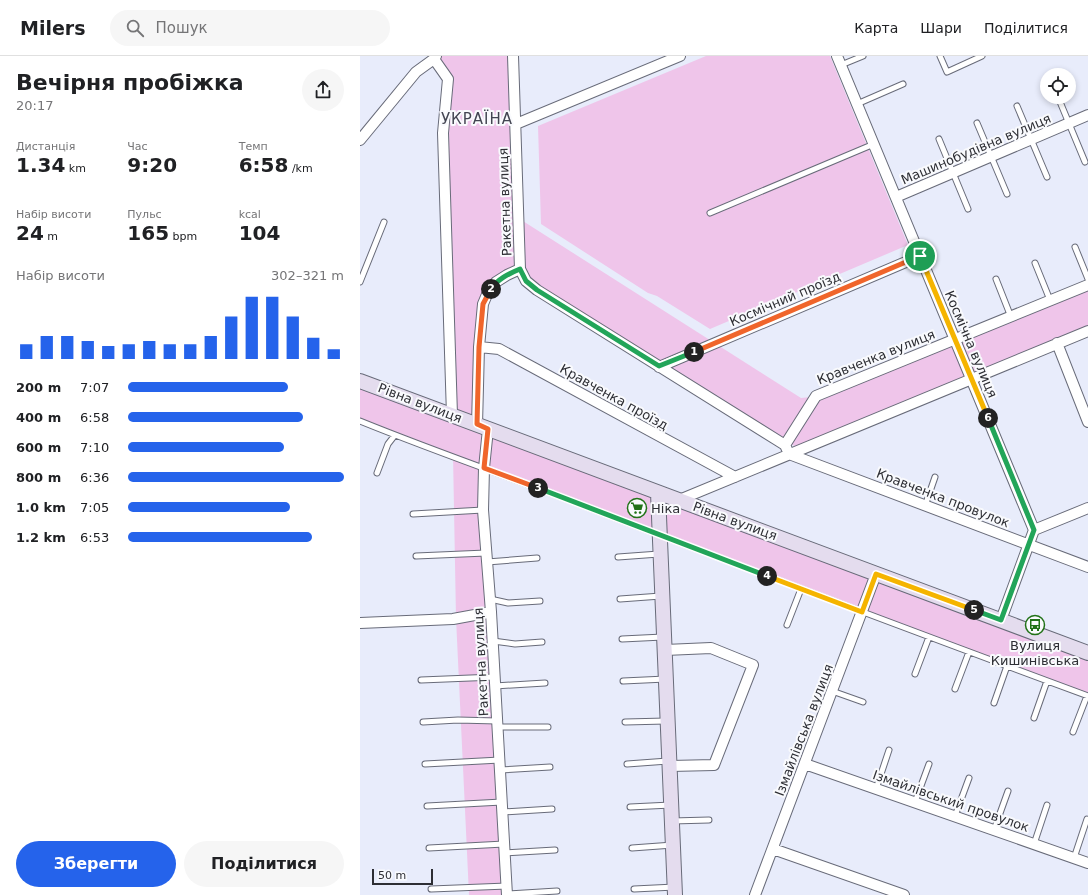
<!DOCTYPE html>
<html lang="uk">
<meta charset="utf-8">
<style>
body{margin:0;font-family:"DejaVu Sans",sans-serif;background:#f6f6f6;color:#202124;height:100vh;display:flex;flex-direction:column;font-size:15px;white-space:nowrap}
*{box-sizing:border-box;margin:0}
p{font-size:13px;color:#757577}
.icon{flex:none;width:22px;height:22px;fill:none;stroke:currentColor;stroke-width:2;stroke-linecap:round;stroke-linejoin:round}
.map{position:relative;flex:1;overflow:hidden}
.details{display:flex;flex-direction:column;background:#fff;width:360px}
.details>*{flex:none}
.buttons{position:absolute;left:680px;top:12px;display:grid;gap:8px}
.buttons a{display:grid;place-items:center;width:36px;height:36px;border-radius:50%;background:#fff;box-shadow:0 2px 6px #0003;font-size:20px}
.scale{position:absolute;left:12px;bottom:10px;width:61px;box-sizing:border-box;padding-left:4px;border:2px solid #2d2e34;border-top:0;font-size:11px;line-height:14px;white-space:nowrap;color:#2d2e34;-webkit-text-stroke:3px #f9fafd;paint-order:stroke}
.pin{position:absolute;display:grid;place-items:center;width:34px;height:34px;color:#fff;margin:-17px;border:2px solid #fff;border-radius:50%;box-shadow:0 1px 4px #0007}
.km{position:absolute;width:20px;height:20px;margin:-10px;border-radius:50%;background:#222;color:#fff;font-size:11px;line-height:20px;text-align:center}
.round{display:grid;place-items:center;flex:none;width:42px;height:42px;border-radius:21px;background:#f6f6f6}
.overview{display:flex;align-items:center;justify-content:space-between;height:68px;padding:0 16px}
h1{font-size:22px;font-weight:600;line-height:30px}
.stats{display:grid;grid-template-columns:repeat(3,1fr);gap:6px;height:68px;padding:4px 16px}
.stats div{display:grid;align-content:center}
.stats b{font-size:20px;font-weight:600}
.stats small{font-size:11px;font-weight:400}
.stats p{font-size:11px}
.chart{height:112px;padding:8px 16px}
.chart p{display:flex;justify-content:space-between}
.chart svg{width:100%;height:72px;margin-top:4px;stroke:#2563eb;stroke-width:6}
.button{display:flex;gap:8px;margin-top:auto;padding:8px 16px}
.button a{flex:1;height:46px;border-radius:24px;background:#2563eb;color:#fff;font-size:16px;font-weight:600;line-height:46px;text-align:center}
.button a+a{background:#f6f6f6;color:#202124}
ul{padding:0 16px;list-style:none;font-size:13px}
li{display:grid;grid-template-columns:64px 48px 1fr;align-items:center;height:30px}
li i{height:10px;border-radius:5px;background:#2563eb}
header{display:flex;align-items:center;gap:24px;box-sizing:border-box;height:56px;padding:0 20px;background:#fff;border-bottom:1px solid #e0e0e0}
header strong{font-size:19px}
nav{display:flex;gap:22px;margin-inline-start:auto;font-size:14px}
.search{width:280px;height:36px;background:#f6f6f6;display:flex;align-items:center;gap:10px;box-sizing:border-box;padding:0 14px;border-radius:22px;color:#757577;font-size:15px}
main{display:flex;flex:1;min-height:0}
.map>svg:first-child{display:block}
</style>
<header>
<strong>Milers</strong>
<div class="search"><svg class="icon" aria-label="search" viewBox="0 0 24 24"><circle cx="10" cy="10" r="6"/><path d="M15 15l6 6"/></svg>Пошук</div>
<nav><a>Карта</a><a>Шари</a><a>Поділитися</a></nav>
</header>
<main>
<section class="details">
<div class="overview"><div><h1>Вечірня пробіжка</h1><p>20:17</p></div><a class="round"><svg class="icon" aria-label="share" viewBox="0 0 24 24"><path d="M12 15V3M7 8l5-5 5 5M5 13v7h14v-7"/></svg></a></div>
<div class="stats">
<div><p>Дистанція</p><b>1.34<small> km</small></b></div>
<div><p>Час</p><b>9:20</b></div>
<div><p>Темп</p><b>6:58<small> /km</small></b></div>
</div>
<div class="stats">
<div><p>Набір висоти</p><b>24<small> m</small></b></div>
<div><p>Пульс</p><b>165<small> bpm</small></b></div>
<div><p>kcal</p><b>104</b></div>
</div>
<div class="chart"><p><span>Набір висоти</span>302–321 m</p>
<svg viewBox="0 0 160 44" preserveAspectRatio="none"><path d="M5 44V35M15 44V30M25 44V30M35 44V33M45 44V36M55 44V35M65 44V33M75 44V35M85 44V35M95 44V30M105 44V18M115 44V6M125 44V6M135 44V18M145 44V31M155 44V38"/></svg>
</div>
<ul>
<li><b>200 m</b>7:07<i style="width:74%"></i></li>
<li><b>400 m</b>6:58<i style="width:81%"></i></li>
<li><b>600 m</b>7:10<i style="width:72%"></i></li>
<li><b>800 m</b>6:36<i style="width:100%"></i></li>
<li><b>1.0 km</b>7:05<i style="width:75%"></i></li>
<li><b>1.2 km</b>6:53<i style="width:85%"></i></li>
</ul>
<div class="button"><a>Зберегти</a><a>Поділитися</a></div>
</section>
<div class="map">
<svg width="728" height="839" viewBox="0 0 728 839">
<rect width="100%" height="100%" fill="#e8ecfb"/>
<path fill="#efc5ea" d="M 80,0 L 149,0 L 155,160 L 441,342 L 461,340 L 728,232 L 728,271 L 436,391 L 180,232 L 169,221 L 162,210 L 126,235 L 115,369 L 728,599 L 728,638 L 505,555 L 122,408 L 145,839 L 109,839 L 96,562 L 93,398 L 0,362 L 0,327 L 94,362 L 86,79 L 91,22 L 78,3 Z
M 346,0 L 470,0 L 548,189 L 350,273 L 297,240 L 288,237 L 181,168 L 178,70 Z"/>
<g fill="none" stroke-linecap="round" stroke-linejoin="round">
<defs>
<path id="lane" d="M 580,0 L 587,16 L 622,0
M 481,9 L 503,0
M 698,41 L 725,106
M 497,48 L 543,28
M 657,50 L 687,121
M 617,67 L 647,138
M 579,83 L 608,153
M 350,157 L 514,88
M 715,191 L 728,223
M 675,207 L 690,244
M 636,223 L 651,261
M 0,226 L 24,166
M 0,365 C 64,391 129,414 194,438 C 371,507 550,574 728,640
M 17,417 L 28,388 L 35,379
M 565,450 L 575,421
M 53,458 L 123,454
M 56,500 L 126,497
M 258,501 L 299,498
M 127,506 L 177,502
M 130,543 L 148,547 L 180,545
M 260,543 L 301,540
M 427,569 L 441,533
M 262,583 L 303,581
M 133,585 L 155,588 L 182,586
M 555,618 L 569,581
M 61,624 L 135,621
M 263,625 L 306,623
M 135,630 L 185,627
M 595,633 L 609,596
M 472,635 L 503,646
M 634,647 L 647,610
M 674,662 L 687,625
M 63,666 L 98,664 L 137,665
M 265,666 L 306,665
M 138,671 L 188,671
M 713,676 L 727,640
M 65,708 L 140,704
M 267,708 L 308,705
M 140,714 L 190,711
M 516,733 L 529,694
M 555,746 L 569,708
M 67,750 L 142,746
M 270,751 L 311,749
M 143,756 L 192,753
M 595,760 L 609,722
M 312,765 L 349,764
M 634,774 L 648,735
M 674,788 L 687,749
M 69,792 L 144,788
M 272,792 L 313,789
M 145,797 L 195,794
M 714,802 L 727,763
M 71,833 L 147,830
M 274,833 L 315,831
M 147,838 L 197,835"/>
<path id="street" d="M 153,0 L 160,213 L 166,225 L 177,234 L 425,389 L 429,398 L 728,511
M 477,0 L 674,474
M 74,3 L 88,23 L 83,77 L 92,359
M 156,68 L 320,0
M 0,84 L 56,16 L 74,3 L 76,0
M 536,141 L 728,59
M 697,287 L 728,366
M 119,291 L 139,293 L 375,421
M 299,311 L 560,200
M 117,369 L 119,291 L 123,248 L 128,236 L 136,226 L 147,219 L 160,213
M 128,373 L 124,412 L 123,454 L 131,556 L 147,839
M 425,389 L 456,340 L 728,229
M 319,444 L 728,275
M 641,564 L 674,474 L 728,452
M 0,567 L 93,563 L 131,556
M 305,594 L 351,592 L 393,609 L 354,709 L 310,710
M 445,708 L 728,807
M 413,793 L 544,839
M 395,839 L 516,518"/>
<path id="secondary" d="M 0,325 L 728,597
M 298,437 L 315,839"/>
</defs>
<use href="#lane" stroke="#686b79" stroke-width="7"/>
<use href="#street" stroke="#686b79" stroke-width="12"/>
<use href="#secondary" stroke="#686b79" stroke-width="16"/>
<use href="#lane" stroke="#fff" stroke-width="5"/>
<use href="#street" stroke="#fff" stroke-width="10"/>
<use href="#secondary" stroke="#e4dcee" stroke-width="14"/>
</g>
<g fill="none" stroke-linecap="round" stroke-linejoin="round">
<defs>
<path id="split-1" d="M 334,296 L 560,200"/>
<path id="split-2" d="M 131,233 C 138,223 148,218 160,213 L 166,225 L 177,234 L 299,310 L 334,296"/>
<path id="split-3" d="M 131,233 L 123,248 L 119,291 L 117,368 L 128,373 L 124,412 L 178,432"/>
<path id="split-4" d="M 178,432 L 407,520"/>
<path id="split-5" d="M 407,520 L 502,556 L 516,518 L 614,554"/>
<path id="split-6" d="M 614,554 L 641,564 L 674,474 L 628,362"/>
<path id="split-7" d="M 560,200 L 628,362"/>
</defs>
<use href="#split-1" stroke="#fff" stroke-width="8"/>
<use href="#split-2" stroke="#fff" stroke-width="8"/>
<use href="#split-3" stroke="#fff" stroke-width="8"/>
<use href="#split-4" stroke="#fff" stroke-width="8"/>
<use href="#split-5" stroke="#fff" stroke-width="8"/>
<use href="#split-6" stroke="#fff" stroke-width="8"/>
<use href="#split-7" stroke="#fff" stroke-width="8"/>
<use href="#split-1" stroke="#f0652b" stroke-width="5"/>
<use href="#split-2" stroke="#22a559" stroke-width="5"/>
<use href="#split-3" stroke="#f0652b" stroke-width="5"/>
<use href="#split-4" stroke="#22a559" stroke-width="5"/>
<use href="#split-5" stroke="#f5b400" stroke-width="5"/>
<use href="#split-6" stroke="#22a559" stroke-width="5"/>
<use href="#split-7" stroke="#f5b400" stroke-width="5"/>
</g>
<defs>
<symbol id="supermarket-ring" viewBox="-11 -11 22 22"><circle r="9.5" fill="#f9fafd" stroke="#227218" stroke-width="1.5"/><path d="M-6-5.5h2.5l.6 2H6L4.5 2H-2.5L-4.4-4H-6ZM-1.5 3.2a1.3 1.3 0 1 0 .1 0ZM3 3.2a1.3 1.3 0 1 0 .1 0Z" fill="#227218"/></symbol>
<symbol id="bus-ring" viewBox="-11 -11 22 22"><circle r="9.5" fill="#f9fafd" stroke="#227218" stroke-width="1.5"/><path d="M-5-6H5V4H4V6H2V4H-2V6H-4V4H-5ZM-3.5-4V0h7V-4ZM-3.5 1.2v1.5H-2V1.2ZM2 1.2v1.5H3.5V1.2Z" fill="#227218"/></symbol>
</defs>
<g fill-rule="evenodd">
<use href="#supermarket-ring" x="266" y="441" width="22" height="22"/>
<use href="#bus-ring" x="664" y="558" width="22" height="22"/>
</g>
<g text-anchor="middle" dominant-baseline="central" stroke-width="4" stroke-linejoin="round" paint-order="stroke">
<g font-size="13" fill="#2d2e34" stroke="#f9fafd">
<text transform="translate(616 93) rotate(-23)">Машинобудівна вулиця</text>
<text transform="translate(145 146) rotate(-92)">Ракетна вулиця</text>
<text transform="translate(425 243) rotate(-23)">Космічний проїзд</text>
<text transform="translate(611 288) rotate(67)">Космічна вулиця</text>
<text transform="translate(516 301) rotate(-22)">Кравченка вулиця</text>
<text transform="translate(254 341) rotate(29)">Кравченка проїзд</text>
<text transform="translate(60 347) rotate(21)">Рівна вулиця</text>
<text transform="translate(583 442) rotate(21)">Кравченка провулок</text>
<text transform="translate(375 465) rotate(20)">Рівна вулиця</text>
<text transform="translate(121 606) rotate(-93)">Ракетна вулиця</text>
<text transform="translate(444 674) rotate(-69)">Ізмайлівська вулиця</text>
<text transform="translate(591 745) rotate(19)">Ізмайлівський провулок</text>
</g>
<g font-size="13" fill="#2d2e34" stroke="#f9fafd" text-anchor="start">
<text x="291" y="452">Ніка</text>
<text x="675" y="589" text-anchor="middle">Вулиця<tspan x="675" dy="15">Кишинівська</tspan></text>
</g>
<g font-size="15" letter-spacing="1" fill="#434552" stroke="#f9fafd">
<text x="117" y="63">УКРАЇНА</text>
</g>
</g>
</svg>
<div class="buttons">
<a><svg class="icon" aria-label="locate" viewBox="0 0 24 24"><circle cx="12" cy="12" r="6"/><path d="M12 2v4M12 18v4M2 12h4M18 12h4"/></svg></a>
</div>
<div class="scale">50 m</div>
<div class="pin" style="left:560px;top:200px;background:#1e9e55"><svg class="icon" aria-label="arrive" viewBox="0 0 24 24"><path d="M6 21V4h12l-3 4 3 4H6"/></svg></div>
<b class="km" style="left:334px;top:296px">1</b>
<b class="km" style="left:131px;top:233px">2</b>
<b class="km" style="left:178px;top:432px">3</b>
<b class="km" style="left:407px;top:520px">4</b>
<b class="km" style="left:614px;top:554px">5</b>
<b class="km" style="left:628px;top:362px">6</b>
</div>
</main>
